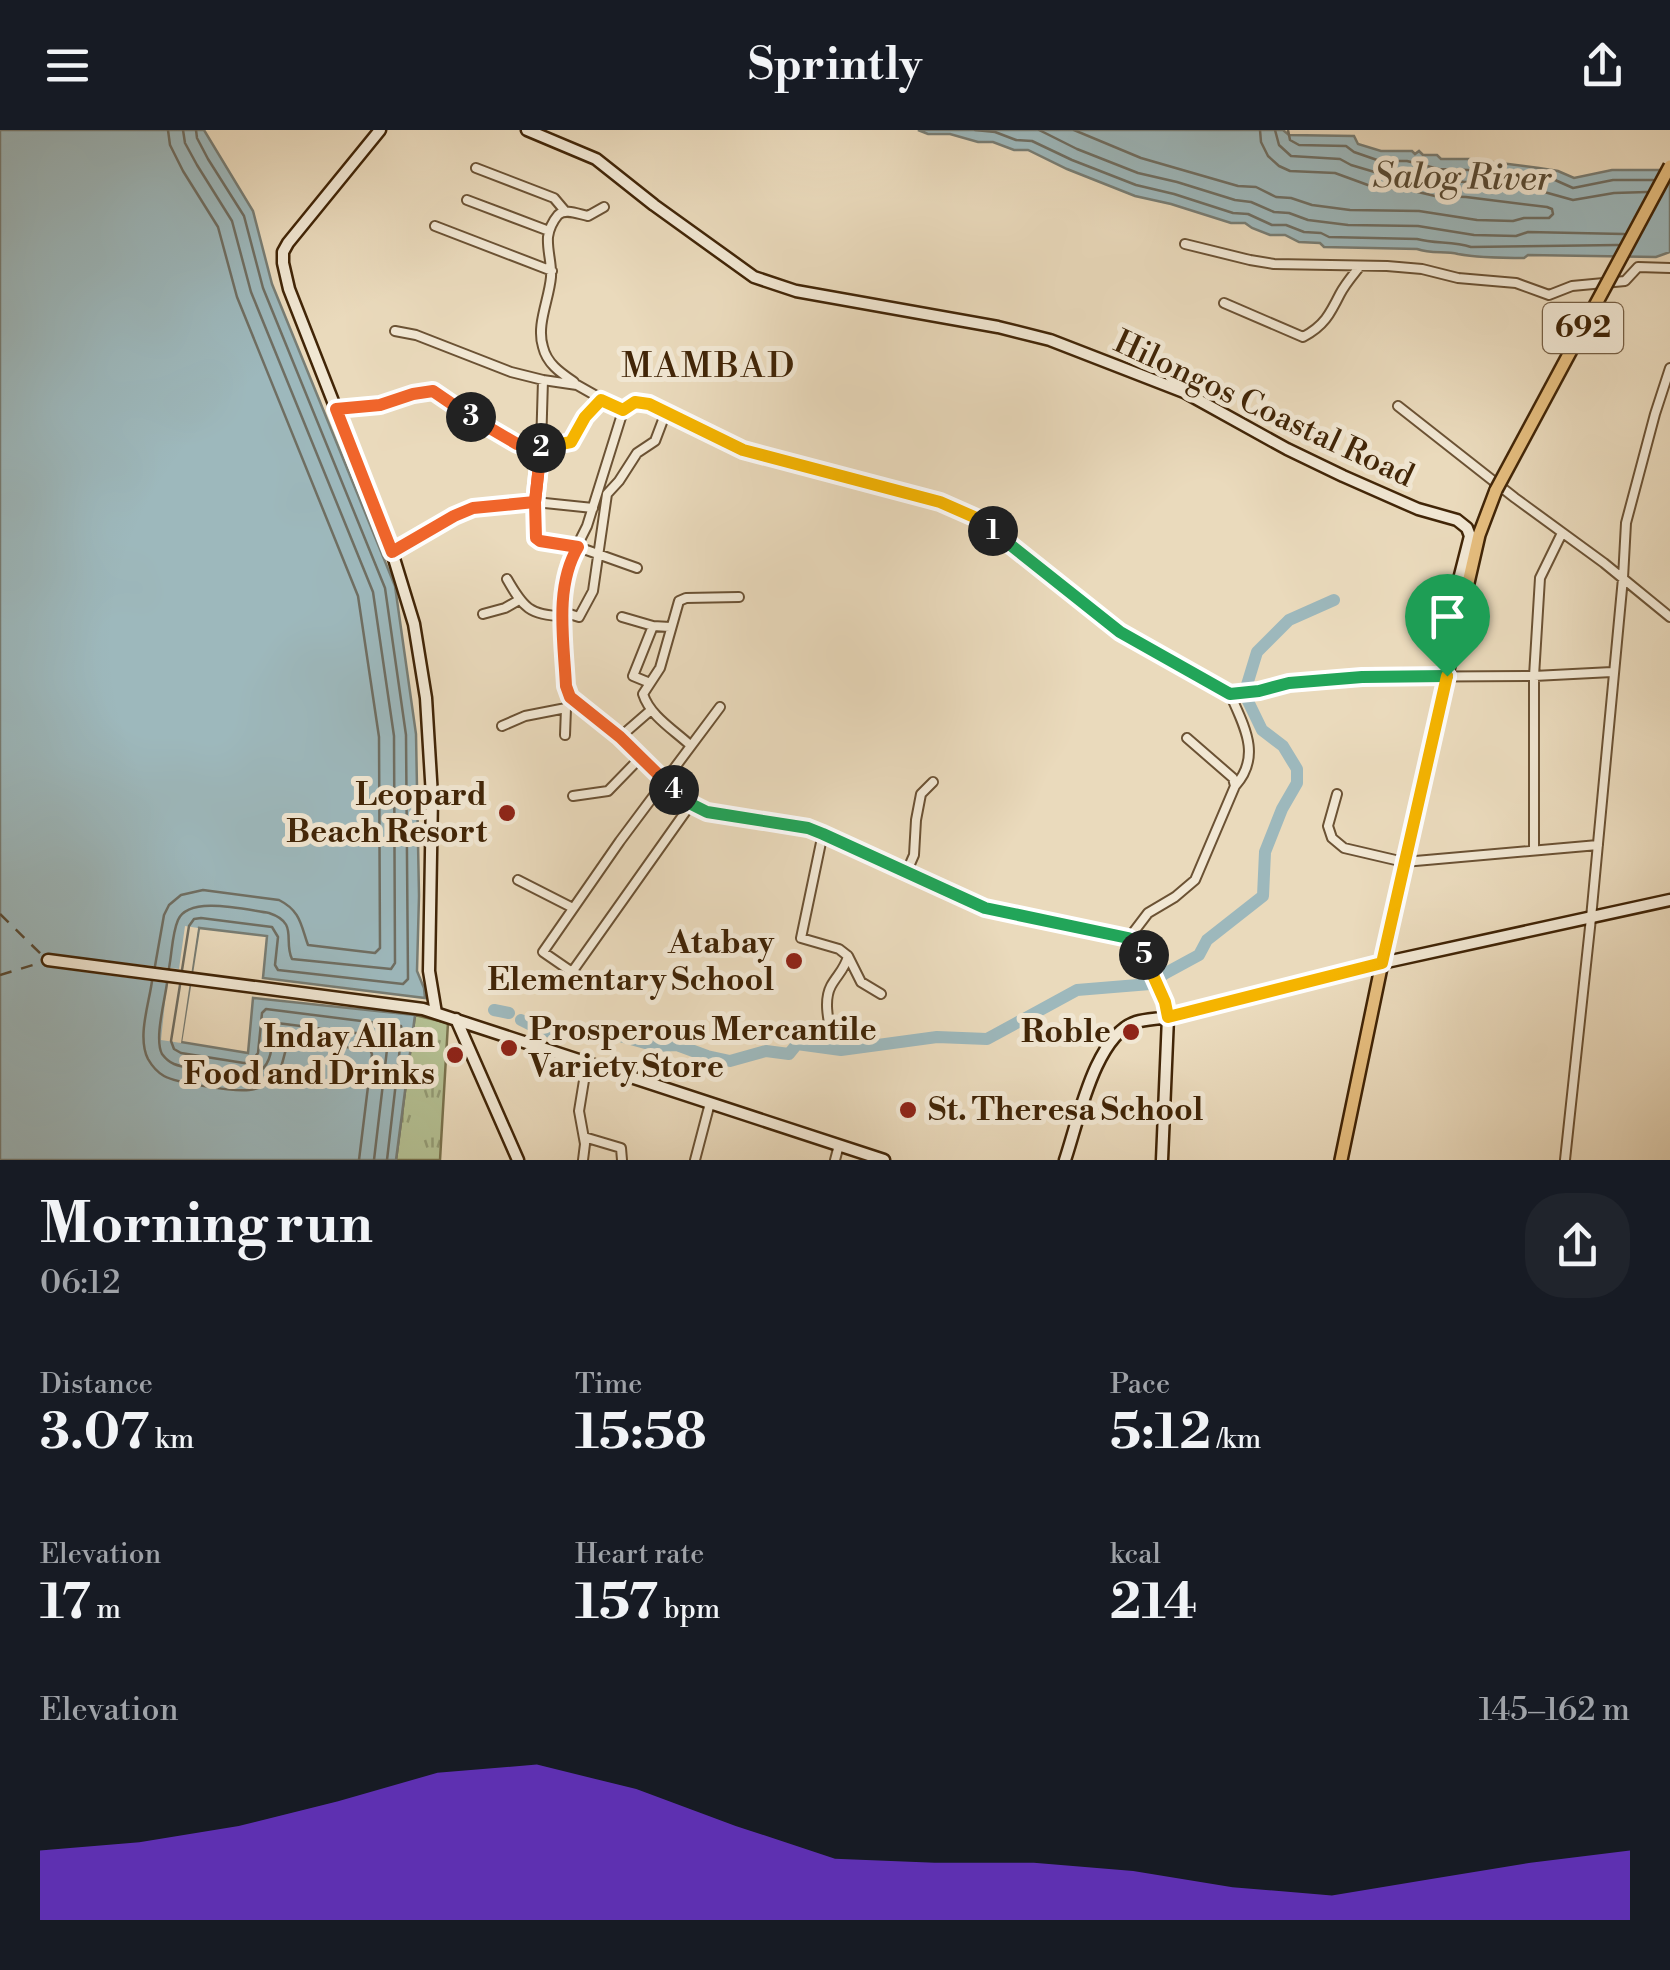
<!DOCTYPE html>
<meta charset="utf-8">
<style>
body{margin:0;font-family:"Libre Bodoni",serif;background:#20242c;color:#f1f3f6;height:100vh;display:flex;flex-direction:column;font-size:38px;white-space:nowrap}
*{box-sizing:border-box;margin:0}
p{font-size:32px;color:#9ea1a6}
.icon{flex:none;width:55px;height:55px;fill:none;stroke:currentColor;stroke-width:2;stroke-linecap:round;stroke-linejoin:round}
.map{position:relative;height:1030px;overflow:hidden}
.drawer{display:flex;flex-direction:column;background:#171b24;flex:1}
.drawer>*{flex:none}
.pin{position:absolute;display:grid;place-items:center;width:85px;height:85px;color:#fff;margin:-102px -42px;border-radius:50% 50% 50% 0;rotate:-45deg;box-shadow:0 0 10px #0007}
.pin .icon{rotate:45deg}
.km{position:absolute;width:50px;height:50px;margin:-25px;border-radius:50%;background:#222;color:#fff;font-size:28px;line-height:50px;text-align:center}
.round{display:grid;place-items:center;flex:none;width:105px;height:105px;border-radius:40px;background:#20242c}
.head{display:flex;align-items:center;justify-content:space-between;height:170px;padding:0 40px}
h1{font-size:55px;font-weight:700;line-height:75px}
.metrics{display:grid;grid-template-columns:repeat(3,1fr);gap:15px;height:170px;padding:10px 40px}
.metrics div{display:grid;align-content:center}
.metrics b{font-size:50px;font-weight:700}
.metrics small{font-size:28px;font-weight:400}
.metrics p{font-size:28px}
.chart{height:280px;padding:20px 40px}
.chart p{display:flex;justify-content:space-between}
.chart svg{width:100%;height:180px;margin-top:10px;fill:#7c3aed;opacity:.7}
header{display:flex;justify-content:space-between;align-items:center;height:130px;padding:0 40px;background:#171b24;font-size:45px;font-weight:700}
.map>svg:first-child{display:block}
</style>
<header><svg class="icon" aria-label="menu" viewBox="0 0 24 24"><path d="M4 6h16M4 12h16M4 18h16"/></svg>Sprintly<svg class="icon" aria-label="share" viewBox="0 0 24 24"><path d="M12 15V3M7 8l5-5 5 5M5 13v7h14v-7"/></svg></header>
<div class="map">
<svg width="1670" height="1030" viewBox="0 0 1670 1030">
<defs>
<pattern id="park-tufts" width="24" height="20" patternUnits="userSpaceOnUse" patternTransform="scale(2.5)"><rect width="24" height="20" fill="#b4c093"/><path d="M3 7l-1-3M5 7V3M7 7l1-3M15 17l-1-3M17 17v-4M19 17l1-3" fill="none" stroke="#949c76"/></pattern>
</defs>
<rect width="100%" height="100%" fill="#eadabc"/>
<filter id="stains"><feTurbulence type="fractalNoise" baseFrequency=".002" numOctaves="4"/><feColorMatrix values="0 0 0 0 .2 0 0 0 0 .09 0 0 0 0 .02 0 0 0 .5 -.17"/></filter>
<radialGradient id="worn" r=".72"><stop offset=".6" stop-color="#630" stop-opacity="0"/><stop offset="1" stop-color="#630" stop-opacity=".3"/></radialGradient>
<path fill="url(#park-tufts)" stroke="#7a724d" stroke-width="2.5" d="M 415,885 L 448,893 L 440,1030 L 396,1030 Z"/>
<path fill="#9db8bc" stroke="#787d74" stroke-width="2.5" d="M 0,0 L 204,0 L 253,81 L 272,154 L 395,456 L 416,604 L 419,766 L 417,841 L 424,858 L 425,868 L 263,848 L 267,806 L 199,798 L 181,912 L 248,923 L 253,868 L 415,885 L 396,1030 L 0,1030 Z
M 918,0 L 1283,0 L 1289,5 L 1354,6 L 1358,14 L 1381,21 L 1412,21 L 1415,24 L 1419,21 L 1423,25 L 1437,25 L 1441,29 L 1469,29 L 1539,38 L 1558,41 L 1574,48 L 1612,40 L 1670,40 L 1670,122 L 1656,127 L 1528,125 L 1524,128 C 1502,128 1479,128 1458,124 C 1444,121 1431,124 1417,119 L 1324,117 L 1320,113 L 1299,112 L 1285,105 L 1270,105 L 1252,98 L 1245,93 L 1231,93 L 1171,74 L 1135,66 L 1067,39 L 1028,20 L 1014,20 L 993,12 L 978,12 L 950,4 L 928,4 Z"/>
<path fill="#eadabc" d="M 185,796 L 198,798 L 181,913 L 161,910 L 167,853 L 47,837 L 49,824 L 179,839 Z"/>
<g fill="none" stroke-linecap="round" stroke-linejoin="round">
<path stroke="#6f6e62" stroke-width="2.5" d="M 975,0 L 995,2 L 1016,10 L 1032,11 L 1072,30 L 1136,55 L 1174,64 L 1233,83 L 1248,84 L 1272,95 L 1286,95 L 1304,102 L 1321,103 L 1329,107 L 1417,109 C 1435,114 1453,111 1471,117 L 1618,115
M 1039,0 L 1077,19 L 1138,43 L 1177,52 L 1235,70 L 1251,72 L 1274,82 L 1289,83 L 1308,90 L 1348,95 L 1418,96 L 1474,105 L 1516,106 L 1528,102 L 1624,104
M 1074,0 L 1141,28 L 1238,56 L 1256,57 L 1276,67 L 1291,68 L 1312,75 L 1350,80 L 1419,81 L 1477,90 L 1513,91 L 1524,88 L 1549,88 L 1553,84 L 1552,79 L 1547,77 L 1466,67 L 1435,66 L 1401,58 L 1376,58 L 1335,43 L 1290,41 L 1279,36 L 1268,26 L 1261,12 L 1260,0
M 1275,0 L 1279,15 L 1291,26 L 1340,29 L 1351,35 L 1378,43 L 1404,43 L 1437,51 L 1467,52 L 1537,60 L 1573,70 L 1614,63 L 1647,62
M 1288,0 L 1290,10 L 1299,15 L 1346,16 L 1354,22 L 1380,31 L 1407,31 L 1439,39 L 1468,40 L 1539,48 L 1555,50 L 1573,58 L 1613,50 L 1653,50
M 155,836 L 164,785 L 169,775 L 181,765 L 203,760 L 279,770 C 301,781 301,796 308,815 L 375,823 L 380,818 L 379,607 L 358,466 L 237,167 L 218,97 L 183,41 L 170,15 L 168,0
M 169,838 C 172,823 172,804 178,790 C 189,765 246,780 269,783 C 299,793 283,810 292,829 L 391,839 L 395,833 L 394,606 L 373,462 L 251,162 L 232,91 L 197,35 L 185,13 L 183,0
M 182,840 L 189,796 L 194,789 L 201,788 L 272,797 L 278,807 L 275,835 L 278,840 L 403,854 L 408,849 L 406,605 L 385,458 L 263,158 L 244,86 L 208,29 L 197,8 L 196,0
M 152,851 C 149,874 137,907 148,929 C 152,936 157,942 164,946 C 176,953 235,962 249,960 C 257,959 265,956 271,951 C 285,940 282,923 290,910 L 370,920 L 372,924 L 359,1030
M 167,853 C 165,870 154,909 162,924 C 165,928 169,932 174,934 C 187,939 249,948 260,941 C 273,932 272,912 273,897 L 277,893 L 387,907 L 388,911 L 374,1030
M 180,855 L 171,911 L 174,919 L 181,923 L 244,933 L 251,932 L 258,923 L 262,883 L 266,879 L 401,896 L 402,900 L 387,1030"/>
<path stroke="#9db8bc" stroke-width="12" d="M 1246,558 L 1257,522 L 1289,490 L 1334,470
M 494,880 L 509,883
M 521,890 L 541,900 L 560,904 L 602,901 L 656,916 L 677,915 L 707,926 L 730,931 L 766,921 L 789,924 L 797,914 L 841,920 L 937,907 L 987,909 L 1077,860 L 1150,854 L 1164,844 L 1199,825 L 1207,810 L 1263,766 L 1265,722 L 1282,679 L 1297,653 L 1297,639 L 1283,616 L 1262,600 L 1245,565"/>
<path stroke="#584a34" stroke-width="2.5" stroke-dasharray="12 10" stroke-linecap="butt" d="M 0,784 L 45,828
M 0,845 L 43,832"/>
<defs>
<path id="street" d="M 476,38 L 554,68 L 565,81
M 467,70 L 549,101
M 435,96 L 552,141
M 1185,114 L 1250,130 L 1274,134 L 1387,136 L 1422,139 L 1458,148 L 1516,153 L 1549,165 L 1572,156 L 1625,151 L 1638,137 L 1670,138
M 1224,173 L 1303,207 C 1324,196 1330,184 1340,164 C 1345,154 1353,145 1360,136
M 395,201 L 416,205 L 511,242 L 543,250 L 577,255 L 623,281
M 543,250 L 541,317 L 535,372 L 593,378
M 574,252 C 561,243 547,234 543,217 C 536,195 549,170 551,147 C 552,133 547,121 548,107 C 549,100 553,91 558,85 C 565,78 578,84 588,86 L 604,77
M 1398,276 L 1515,368 L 1604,433 L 1670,487
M 336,279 L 380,275 L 413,264 L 433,261 C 454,276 492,305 515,313 C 532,320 554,316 571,312 L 585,287 L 601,270
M 623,281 L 587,396 L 568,434 L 565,446 L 563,486 L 566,557 L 570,567 L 620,607 L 691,674 L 707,681 L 808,698 L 907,741 L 985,778 L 1132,810 C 1149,824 1164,865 1168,887
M 623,281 L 635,272 L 649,274 L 743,320 L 940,372 L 981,390 L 1120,502 L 1230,564
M 392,422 L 454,386 L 473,378 L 535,372 L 538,410 L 578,417 L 637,438
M 507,449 C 523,477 530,486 563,486
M 563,482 L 579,487 L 593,461 L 607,364 L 619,351 L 637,323 L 655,311 L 666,282
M 483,484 L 505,478 L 519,470
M 622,487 L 653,496
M 650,553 L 633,546 L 653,496 L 670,497
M 1230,564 L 1259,561 L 1289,553 L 1361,547 L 1534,546 L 1612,542
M 1230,564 C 1244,596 1262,626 1235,656
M 502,596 L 525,586 L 566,578 L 570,567
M 565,605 L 566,578
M 620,607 L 651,580
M 690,615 C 674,600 650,586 643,564 L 660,538 L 679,471 L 686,468 L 739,467
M 1337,664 L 1328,696 L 1332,708 L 1344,718 L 1404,732 L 1598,715
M 573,666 L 608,661 L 641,627
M 691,674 L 572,842 L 543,822 L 620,711 L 720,577
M 823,703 L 801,808 L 839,819 L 848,826 C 845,839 837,845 831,856 C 823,871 829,893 832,908
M 1534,720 L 1534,546 L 1540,448 L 1562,403
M 907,741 L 914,725 L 916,690 L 921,664 L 933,652
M 518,750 L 573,778
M 1129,808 L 1148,783 L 1175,767 L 1195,750 L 1235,656 L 1233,648 L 1187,608
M 848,826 L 861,852 L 881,864
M 584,1007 L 621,1018 L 622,1030
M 583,1030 L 585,1014 L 579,981 L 587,932
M 695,1030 L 710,973
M 835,1030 L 839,1015
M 1565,1030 L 1591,788 L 1623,448 L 1626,393 L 1655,284 L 1670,238"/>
<path id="secondary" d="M 380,0 L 288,113 L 283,122 L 283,133 L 289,159 L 392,422 L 414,494 L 426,568 L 432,666 L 429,841 L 436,883
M 527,0 L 596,29 L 654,75 L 754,147 L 796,161 L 998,197 L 1050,210 L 1184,262 L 1287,319 L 1343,346 L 1418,379 L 1457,390 L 1467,398 L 1470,406 L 1455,465 L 1462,478
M 48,830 L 423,879 L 884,1030
M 456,889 L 518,1030
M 1065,1030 C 1078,992 1095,905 1136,892 C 1146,889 1158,889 1168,887 L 1382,833 L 1670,770
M 1162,1030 L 1168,887"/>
<path id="primary" d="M 1341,1030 L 1394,775 L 1479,405 L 1496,360"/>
</defs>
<use href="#street" stroke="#6b5234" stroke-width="12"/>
<use href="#secondary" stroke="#412507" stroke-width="15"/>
<use href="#primary" stroke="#412507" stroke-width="16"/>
<use href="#street" stroke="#f1e7d3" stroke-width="8"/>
<use href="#secondary" stroke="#f1e7d3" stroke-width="10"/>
<use href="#primary" stroke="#e5bd7e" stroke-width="11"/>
<defs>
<path id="primary-bridge" d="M 1496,360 L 1670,36"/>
</defs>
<use href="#primary-bridge" stroke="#412507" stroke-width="16" stroke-linecap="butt"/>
<use href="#primary-bridge" stroke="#e5bd7e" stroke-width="11"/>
</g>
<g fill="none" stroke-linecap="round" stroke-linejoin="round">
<defs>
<path id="split-1" d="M 993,401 L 1120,502 L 1230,564 L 1259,561 L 1289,553 L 1362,547 L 1447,546"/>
<path id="split-2" d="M 541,318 L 571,312 L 585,287 L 601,270 L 623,280 L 635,272 L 649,274 L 743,320 L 940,372 L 981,390 L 993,401"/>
<path id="split-3" d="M 471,287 L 433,261 L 413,264 L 380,275 L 336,279 L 392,422 L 454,386 L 473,378 L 535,372 L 541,318"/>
<path id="split-4" d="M 471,287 L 517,314 L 541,317 L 535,372 L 536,408 L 540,411 L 578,417 C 554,457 564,512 566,556 L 570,567 L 620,607 L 674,660"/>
<path id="split-5" d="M 674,660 L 691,674 L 707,682 L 808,698 L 823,704 L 985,778 L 1128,808 L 1138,814 L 1144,825"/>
<path id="split-6" d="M 1144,825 L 1165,872 L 1168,887 L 1382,833 L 1447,546"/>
</defs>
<use href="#split-1" stroke="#fff" stroke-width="20"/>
<use href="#split-2" stroke="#fff" stroke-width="20"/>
<use href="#split-3" stroke="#fff" stroke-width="20"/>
<use href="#split-4" stroke="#fff" stroke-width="20"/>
<use href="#split-5" stroke="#fff" stroke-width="20"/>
<use href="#split-6" stroke="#fff" stroke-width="20"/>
<use href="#split-1" stroke="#22a559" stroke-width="12"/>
<use href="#split-2" stroke="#f5b400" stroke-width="12"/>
<use href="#split-3" stroke="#f0652b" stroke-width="12"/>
<use href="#split-4" stroke="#f0652b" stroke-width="12"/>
<use href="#split-5" stroke="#22a559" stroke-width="12"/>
<use href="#split-6" stroke="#f5b400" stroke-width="12"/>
</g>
<g fill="#8f2418" stroke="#f1e7d3" stroke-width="4">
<circle cx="507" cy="683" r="10"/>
<circle cx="794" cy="831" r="10"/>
<circle cx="1131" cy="902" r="10"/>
<circle cx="509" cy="918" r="10"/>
<circle cx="455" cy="925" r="10"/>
<circle cx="908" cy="980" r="10"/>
</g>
<g text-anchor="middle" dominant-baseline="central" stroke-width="10" stroke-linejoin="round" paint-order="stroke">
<rect fill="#f1e7d3" stroke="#765f44" stroke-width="2.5" x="1543" y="173" width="80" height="50" rx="8"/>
<g font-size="30" font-weight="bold" fill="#412507">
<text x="1583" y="198">692</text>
</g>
<g font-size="32" fill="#412507" stroke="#f1e7d3">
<text transform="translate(1264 279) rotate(25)">Hilongos Coastal Road</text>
</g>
<g font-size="32" font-weight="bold" fill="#412507" stroke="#f1e7d3" text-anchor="end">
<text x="487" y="665">Leopard<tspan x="487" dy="37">Beach Resort</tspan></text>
<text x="774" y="813">Atabay<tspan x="774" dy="37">Elementary School</tspan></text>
<text x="529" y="900" text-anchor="start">Prosperous Mercantile<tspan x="529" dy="37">Variety Store</tspan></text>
<text x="1111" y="902">Roble</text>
<text x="435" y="907">Inday Allan<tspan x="435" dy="37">Food and Drinks</tspan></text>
<text x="928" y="980" text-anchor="start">St. Theresa School</text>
</g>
<g font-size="35" font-style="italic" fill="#584a34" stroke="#f1e7d3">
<text transform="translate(1462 48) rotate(1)">Salog River</text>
</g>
<g font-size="35" letter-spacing="2.5" fill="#412507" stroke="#f1e7d3">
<text x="709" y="236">MAMBAD</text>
</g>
</g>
<rect width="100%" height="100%" filter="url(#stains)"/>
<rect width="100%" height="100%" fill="url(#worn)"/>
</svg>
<div class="pin" style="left:1447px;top:546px;background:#1e9e55"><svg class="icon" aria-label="arrive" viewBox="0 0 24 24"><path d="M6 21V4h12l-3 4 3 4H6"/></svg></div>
<b class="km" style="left:993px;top:401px">1</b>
<b class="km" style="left:541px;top:318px">2</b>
<b class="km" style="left:471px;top:287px">3</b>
<b class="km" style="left:674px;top:660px">4</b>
<b class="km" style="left:1144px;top:825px">5</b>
</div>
<section class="drawer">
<div class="head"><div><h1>Morning run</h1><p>06:12</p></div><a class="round"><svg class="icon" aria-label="share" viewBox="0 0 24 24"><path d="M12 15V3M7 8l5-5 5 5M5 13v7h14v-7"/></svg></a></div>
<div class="metrics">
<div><p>Distance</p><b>3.07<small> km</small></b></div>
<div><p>Time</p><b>15:58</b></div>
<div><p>Pace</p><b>5:12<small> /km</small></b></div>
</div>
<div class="metrics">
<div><p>Elevation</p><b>17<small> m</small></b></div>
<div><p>Heart rate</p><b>157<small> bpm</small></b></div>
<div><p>kcal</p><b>214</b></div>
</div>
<div class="chart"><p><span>Elevation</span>145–162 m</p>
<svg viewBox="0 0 160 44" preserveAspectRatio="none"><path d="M0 44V27L10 25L20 21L30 15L40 8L50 6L60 12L70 21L80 29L90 30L100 30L110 32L120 36L130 38L140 34L150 30L160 27V44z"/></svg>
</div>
</section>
